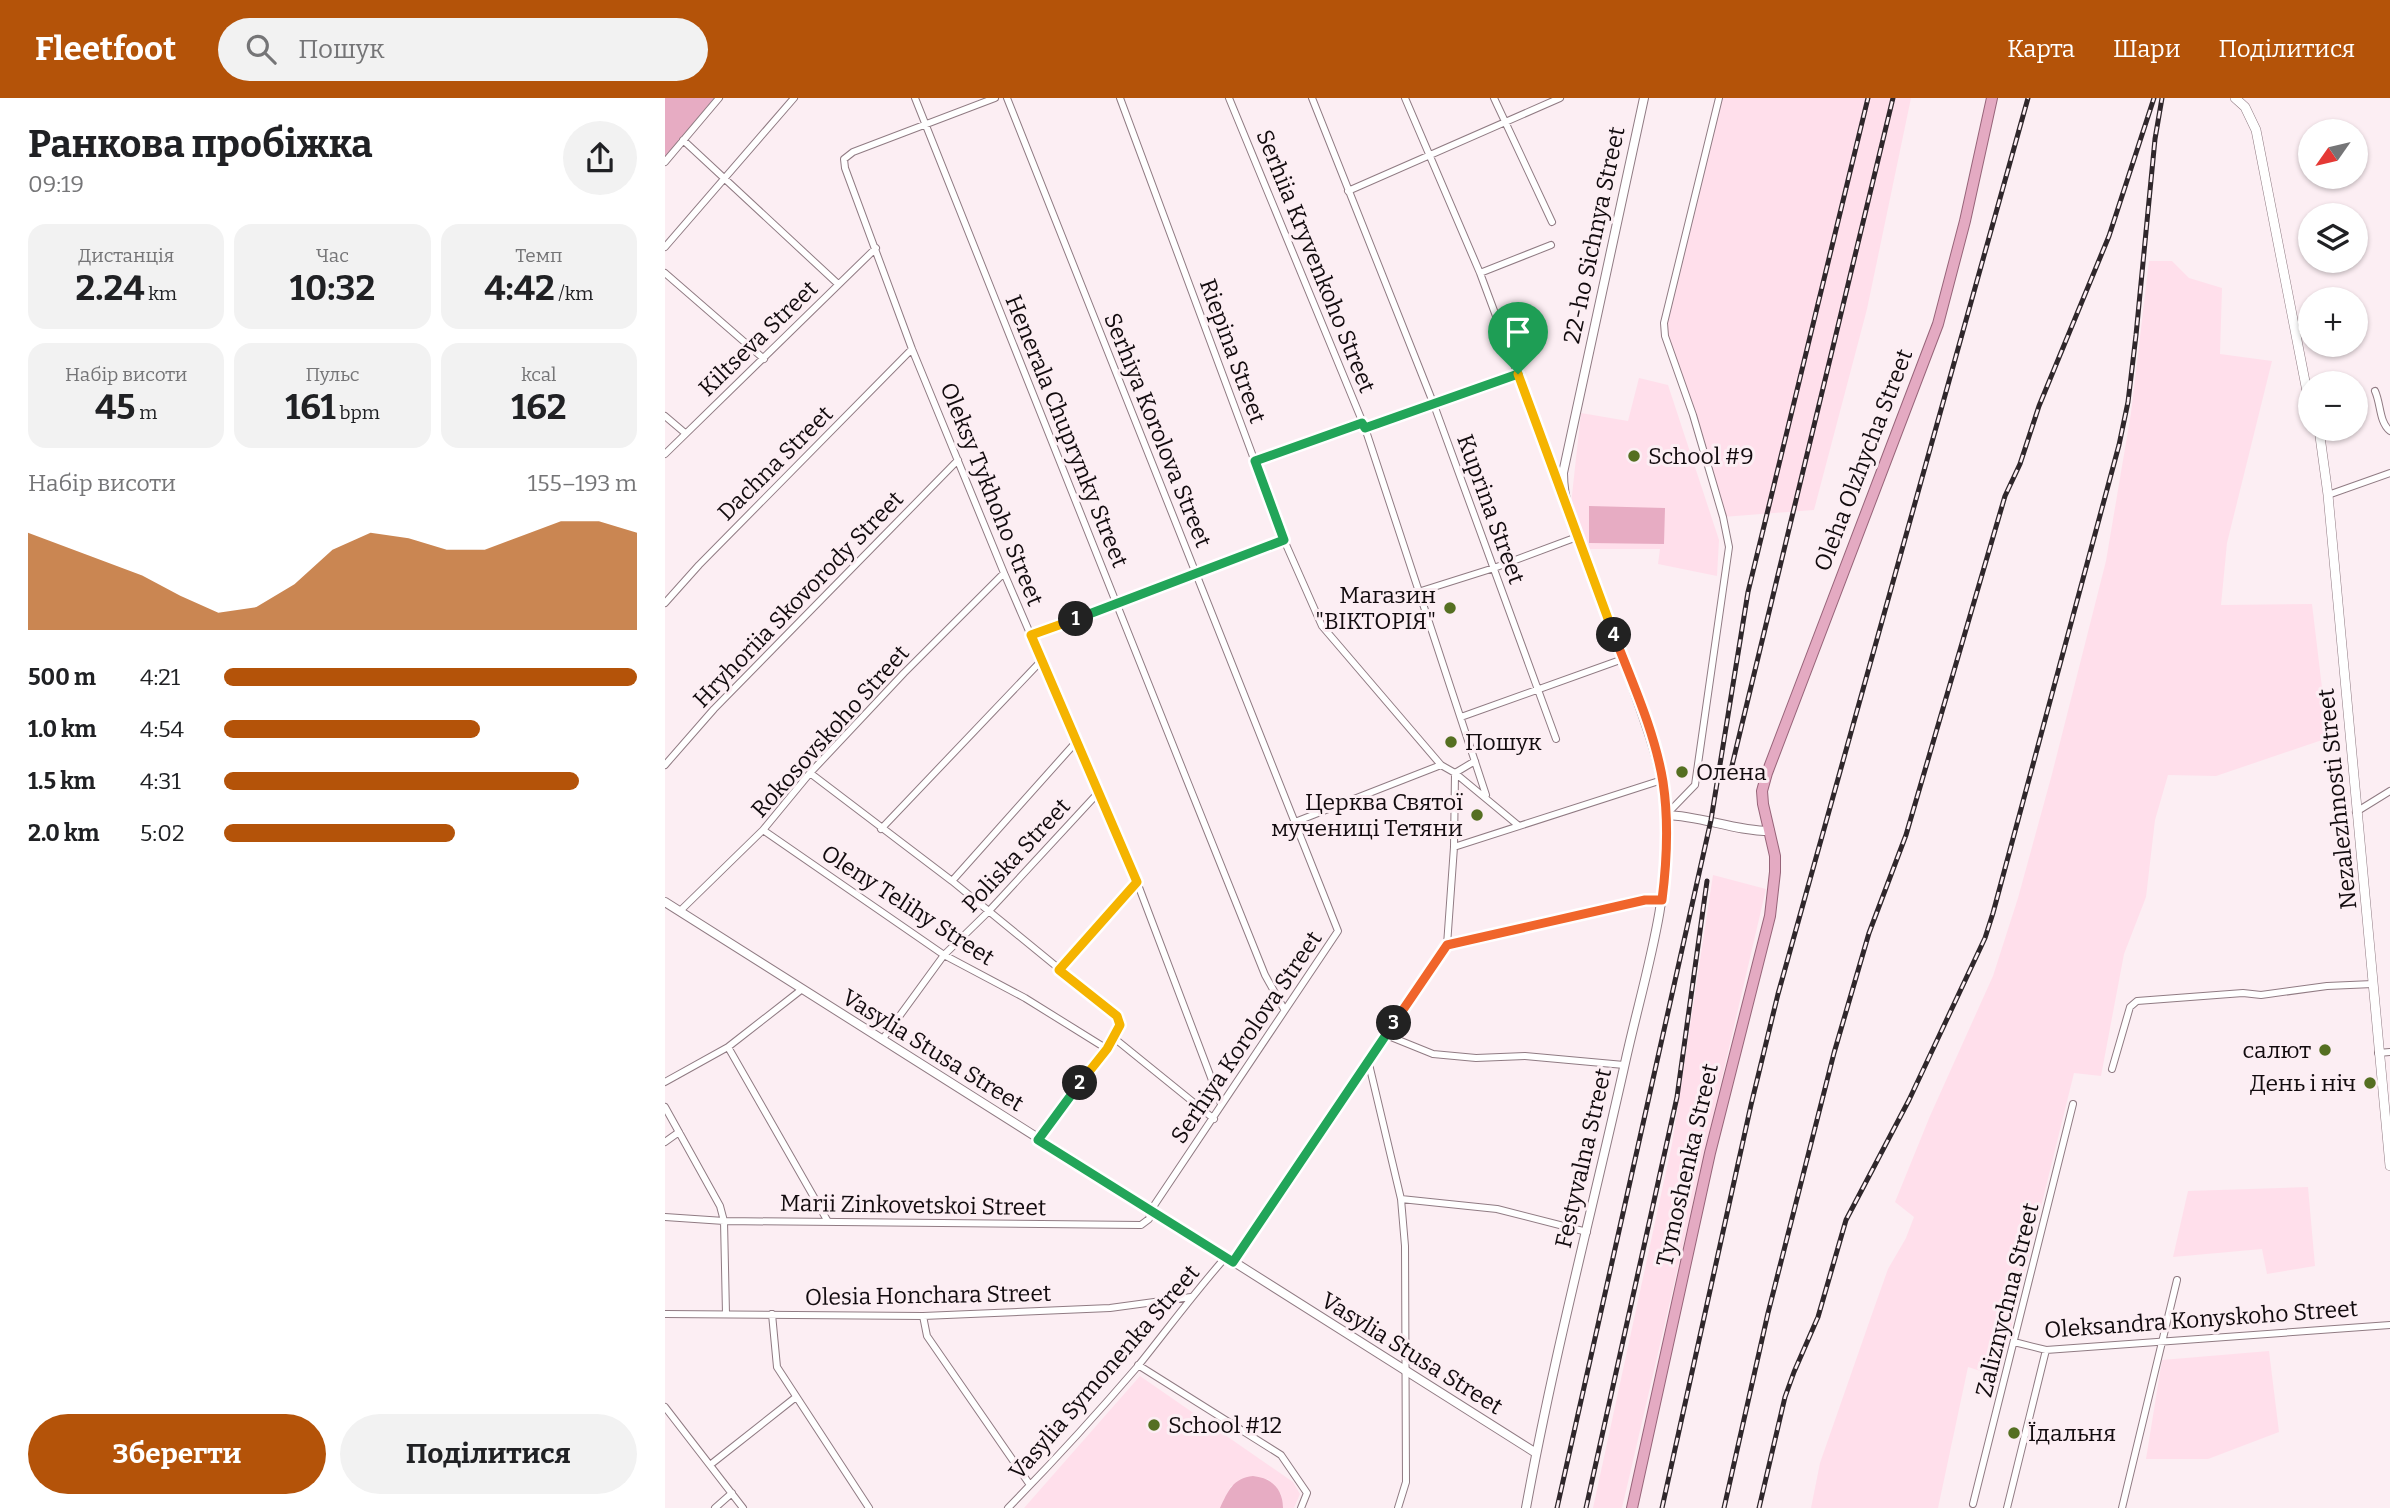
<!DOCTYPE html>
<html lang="uk">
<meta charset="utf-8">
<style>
body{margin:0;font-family:Bitter,serif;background:#f2f2f2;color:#202124;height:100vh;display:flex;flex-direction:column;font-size:26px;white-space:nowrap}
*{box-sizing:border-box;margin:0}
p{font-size:23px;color:#757577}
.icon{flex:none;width:38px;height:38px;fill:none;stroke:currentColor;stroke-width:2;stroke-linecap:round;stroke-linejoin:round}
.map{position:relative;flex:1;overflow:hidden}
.side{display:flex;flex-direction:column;background:#fff;width:665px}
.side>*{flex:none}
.needle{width:46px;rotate:236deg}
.tools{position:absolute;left:1633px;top:21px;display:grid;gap:14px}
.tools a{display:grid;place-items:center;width:70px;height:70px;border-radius:50%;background:#fff;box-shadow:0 2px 5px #0004;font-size:35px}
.pin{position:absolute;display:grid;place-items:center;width:60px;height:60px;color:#fff;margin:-72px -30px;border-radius:50% 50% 50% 0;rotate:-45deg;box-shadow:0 0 7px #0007}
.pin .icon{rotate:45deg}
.km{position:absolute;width:35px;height:35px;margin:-18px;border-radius:50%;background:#222;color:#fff;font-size:19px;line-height:35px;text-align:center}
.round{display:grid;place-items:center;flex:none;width:74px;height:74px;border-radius:37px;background:#f2f2f2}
.overview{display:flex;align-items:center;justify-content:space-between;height:119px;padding:0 28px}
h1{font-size:38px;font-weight:700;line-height:52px}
.stats{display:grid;grid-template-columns:repeat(3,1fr);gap:10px;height:119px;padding:7px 28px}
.stats div{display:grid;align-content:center;border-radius:18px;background:#f2f2f2;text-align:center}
.stats b{font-size:35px;font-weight:700}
.stats small{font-size:19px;font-weight:400}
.stats p{font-size:19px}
.chart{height:196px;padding:14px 28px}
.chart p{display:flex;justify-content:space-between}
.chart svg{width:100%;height:126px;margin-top:7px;fill:#b45309;opacity:.7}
.action{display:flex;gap:14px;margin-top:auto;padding:14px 28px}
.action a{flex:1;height:80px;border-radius:42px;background:#b45309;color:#fff;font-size:28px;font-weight:700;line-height:80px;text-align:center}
.action a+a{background:#f2f2f2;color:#202124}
ul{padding:0 28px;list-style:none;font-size:23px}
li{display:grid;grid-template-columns:112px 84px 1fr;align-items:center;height:52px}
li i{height:18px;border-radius:9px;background:#b45309}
header{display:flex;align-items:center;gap:42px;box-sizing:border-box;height:98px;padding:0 35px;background:#b45309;color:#fff}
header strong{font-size:33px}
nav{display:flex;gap:38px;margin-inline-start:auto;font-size:24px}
.search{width:490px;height:63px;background:#f2f2f2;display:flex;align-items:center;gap:18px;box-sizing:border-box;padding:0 24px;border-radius:38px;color:#757577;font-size:26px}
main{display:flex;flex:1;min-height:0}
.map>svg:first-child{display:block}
</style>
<header>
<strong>Fleetfoot</strong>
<div class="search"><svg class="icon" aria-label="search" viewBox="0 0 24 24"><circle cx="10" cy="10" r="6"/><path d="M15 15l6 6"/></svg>Пошук</div>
<nav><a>Карта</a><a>Шари</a><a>Поділитися</a></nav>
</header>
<main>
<section class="side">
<div class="overview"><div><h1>Ранкова пробіжка</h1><p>09:19</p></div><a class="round"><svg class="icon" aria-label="share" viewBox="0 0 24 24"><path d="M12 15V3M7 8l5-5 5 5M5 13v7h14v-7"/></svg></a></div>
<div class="stats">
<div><p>Дистанція</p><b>2.24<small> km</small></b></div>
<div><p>Час</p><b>10:32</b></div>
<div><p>Темп</p><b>4:42<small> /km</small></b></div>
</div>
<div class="stats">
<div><p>Набір висоти</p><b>45<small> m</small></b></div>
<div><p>Пульс</p><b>161<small> bpm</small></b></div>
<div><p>kcal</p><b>162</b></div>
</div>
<div class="chart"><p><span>Набір висоти</span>155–193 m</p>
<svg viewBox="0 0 160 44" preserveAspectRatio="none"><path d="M0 44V10L10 15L20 20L30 25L40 32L50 38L60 36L70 28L80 16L90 10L100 12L110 16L120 16L130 11L140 6L150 6L160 10V44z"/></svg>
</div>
<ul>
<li><b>500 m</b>4:21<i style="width:100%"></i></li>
<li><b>1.0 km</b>4:54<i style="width:62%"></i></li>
<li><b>1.5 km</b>4:31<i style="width:86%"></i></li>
<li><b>2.0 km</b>5:02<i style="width:56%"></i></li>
</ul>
<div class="action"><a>Зберегти</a><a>Поділитися</a></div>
</section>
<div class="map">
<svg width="1725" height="1410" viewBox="0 0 1725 1410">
<rect width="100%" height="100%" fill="#fceef3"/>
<path fill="#ffdfeb" d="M 1054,0 L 1246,0 L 1202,211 L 1149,412 L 1058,419 L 999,225 Z
M 1484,163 L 1507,163 L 1524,180 L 1557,190 L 1555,256 L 1607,263 L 1562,445 L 1556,507 L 1647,506 L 1663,640 L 1551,678 L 1503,677 L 1490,722 L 1481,799 L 1459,856 L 1436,978 L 1409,975 L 1334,1279 L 1303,1269 L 1273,1410 L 1146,1410 L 1155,1365 L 1207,1216 L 1223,1171 L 1241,1140 L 1249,1119 L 1230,1104 L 1265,1018 L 1328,878 L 1353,800 L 1387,676 L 1441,463 L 1466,315 Z
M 974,280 L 1003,287 L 1054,442 L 1052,478 L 993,466 L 995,451 L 920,451 L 906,406 L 916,315 L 963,323 Z
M 1048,777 L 1101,791 L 957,1410 L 928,1410 L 1007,1046 Z
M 1643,1089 L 1650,1168 L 1602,1176 L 1597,1151 L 1508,1159 L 1523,1093 Z
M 1604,1253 L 1614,1334 L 1543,1361 L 1481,1361 L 1497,1262 Z
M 475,1278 L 628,1384 L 635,1396 L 629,1410 L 618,1410 L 616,1396 L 603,1381 L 566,1388 L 555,1410 L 359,1410 Z"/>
<path fill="#e7acc3" d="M 0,0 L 49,0 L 0,60 Z
M 924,408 L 1000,410 L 999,446 L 924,445 Z
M 588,1378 C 607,1380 618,1391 618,1410 L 555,1410 C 563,1393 568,1380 588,1378 Z"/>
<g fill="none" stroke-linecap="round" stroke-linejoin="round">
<defs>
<path id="minor" d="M 250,0 C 368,291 482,585 600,877 L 619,911
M 330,0 L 188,54 L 179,61 L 180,70 L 247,251 L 339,475 L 472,784 L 556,1006
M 455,0 L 619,442 L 657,528 L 776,667 L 790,675 L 854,728
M 564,0 L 700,330 L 821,697
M 647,0 L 769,307 L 891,641
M 740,0 L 815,175 L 898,398
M 829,0 L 887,124
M 18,42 L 173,186
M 0,64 L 54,0
M 683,93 L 895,0
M 0,149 L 129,0
M 0,175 L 99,261
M 815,175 L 886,147
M 1710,293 C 1716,306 1714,324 1725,333
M 0,318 L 20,335
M 700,330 L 853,277
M 0,356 L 211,150
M 590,363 L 697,325
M 1663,397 L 1725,375
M 753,494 L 829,470 L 912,439
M 0,505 L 34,467 L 247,251
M 366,537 L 619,442
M 796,619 L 958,561
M 0,667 L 49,611 L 293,362
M 145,675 L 287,783 L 452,918 L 455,927 L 442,951 L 408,992 L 374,1042
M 1691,714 L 1725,693
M 1001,717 L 1030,687 L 1064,449 L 1058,419 L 1028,317 L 1000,238 L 999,225 L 1054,0
M 630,724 L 776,667
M 216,731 L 377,562
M 98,732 L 279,857 L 360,900 L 442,951
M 789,749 L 997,682
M 287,783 L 412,643
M 15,813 L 98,732 L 145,675 L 239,575 L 339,475
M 782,847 L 980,802 L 997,802
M 394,872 L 472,784
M 136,892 L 63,949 L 162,1122
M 721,937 L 768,956 L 811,960 L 860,958 L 959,967
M 449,940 L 549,1021
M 217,942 L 279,857 L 323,814 L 433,695
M 1713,955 L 1725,954
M 703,962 L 736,1101 L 740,1148 L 741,1384 L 733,1410
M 1447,971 L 1465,909 L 1472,903 L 1578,895 L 1596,897 L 1662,888 L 1708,886
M 0,984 L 63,949
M 0,1009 L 55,1108 L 59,1123 L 61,1216
M 0,1044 L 14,1034
M 736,1101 L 832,1111 L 922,1134
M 0,1119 L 59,1123 L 476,1127 L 484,1121 L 486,1112 L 673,833 L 342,0
M 568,1164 L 782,847 L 789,749 L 790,675 L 810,663
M 0,1216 L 258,1218 L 445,1210 L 526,1199
M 107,1216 L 112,1269 L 204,1410
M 258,1218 L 262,1238 L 365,1387
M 1349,1244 L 1381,1252 L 1725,1227
M 473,1267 L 616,1357 L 642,1395 L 636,1410
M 0,1309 L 78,1410
M 45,1367 L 131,1299
M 1308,1406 L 1408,1006
M 50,1410 L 67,1395
M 343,1410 C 388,1364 431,1317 473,1268 C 502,1232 529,1195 560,1160
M 1342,1410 L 1381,1252
M 1457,1410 L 1512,1182"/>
<path id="tertiary" d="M 1001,717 C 1037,718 1069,733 1105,733
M 0,804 L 871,1355
M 861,1410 C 888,1261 927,1113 960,965 C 978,883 1006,802 1001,717 C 999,676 985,637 971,598 C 957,557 942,517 927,477 C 914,444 898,410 898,375 L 979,0"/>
<path id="secondary" d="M 1570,0 L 1580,9 L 1591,32 L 1645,309
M 1654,331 L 1663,397 L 1725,1068"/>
<path id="trunk" d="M 967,1410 L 1045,1055 L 1105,818 L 1110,774 L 1110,758 L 1098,706 L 1097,693 L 1102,675 L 1273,226 L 1300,123 L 1327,0"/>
</defs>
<use href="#minor" stroke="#907b83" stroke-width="8"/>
<use href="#tertiary" stroke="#907b83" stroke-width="10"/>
<use href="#secondary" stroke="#907b83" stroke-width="10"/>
<use href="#trunk" stroke="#976479" stroke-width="12"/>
<use href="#minor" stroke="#fff" stroke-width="6"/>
<use href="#tertiary" stroke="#fff" stroke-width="8"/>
<use href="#secondary" stroke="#fff" stroke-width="9"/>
<use href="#trunk" stroke="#e4aac2" stroke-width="10"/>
<defs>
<path id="rail" d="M 1064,680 L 1228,0
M 892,1410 L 1046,722 L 1083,494 L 1203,0
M 921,1410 L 1012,999 L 1042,783
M 997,1410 L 1086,1007 L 1113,896 L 1363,0
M 1059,1410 L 1103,1215 L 1169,955 L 1204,835 L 1241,737 L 1340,398 L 1355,366 L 1374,308 L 1444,138 L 1489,0
M 1094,1410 L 1120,1299 L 1129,1274 L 1153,1219 L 1181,1122 L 1244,1002 L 1320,840 L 1328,815 L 1454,347 L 1463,304 L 1471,237 L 1490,41 L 1497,0"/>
</defs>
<use href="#rail" stroke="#2f272b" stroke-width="5"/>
<use href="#rail" stroke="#fceef3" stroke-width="2.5" stroke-dasharray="8" stroke-linecap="butt"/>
</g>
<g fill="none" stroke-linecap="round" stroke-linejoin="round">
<defs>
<path id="split-1" d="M 411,521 L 619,442 L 590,363 L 697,325 L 700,330 L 853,276"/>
<path id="split-2" d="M 411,521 L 366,537 L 472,784 L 394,872 L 452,918 L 455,927 L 442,951 L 415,985"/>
<path id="split-3" d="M 415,985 L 373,1042 L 568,1164 L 729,925"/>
<path id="split-4" d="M 729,925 L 782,847 L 980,802 L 997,802 C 1002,763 1004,724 998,684 C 990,634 967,584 949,537"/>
<path id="split-5" d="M 853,276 L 949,537"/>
</defs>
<use href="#split-1" stroke="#fff" stroke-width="14"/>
<use href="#split-2" stroke="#fff" stroke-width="14"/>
<use href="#split-3" stroke="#fff" stroke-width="14"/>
<use href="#split-4" stroke="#fff" stroke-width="14"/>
<use href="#split-5" stroke="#fff" stroke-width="14"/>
<use href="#split-1" stroke="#22a559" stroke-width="9"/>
<use href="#split-2" stroke="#f5b400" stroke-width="9"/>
<use href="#split-3" stroke="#22a559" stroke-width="9"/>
<use href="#split-4" stroke="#f0652b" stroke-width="9"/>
<use href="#split-5" stroke="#f5b400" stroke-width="9"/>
</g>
<g fill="#556f21" stroke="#fceef3" stroke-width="2.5">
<circle cx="969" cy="358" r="7"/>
<circle cx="785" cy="510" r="7"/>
<circle cx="786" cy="644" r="7"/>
<circle cx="1017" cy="674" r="7"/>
<circle cx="812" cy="717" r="7"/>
<circle cx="1660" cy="952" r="7"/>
<circle cx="1705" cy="985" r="7"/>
<circle cx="489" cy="1327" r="7"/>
<circle cx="1349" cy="1335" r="7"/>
</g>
<g text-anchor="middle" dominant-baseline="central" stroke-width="6" stroke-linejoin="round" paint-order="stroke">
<g font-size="23" fill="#120b0e" stroke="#fceef3">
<text transform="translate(929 137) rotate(-78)">22-ho Sichnya Street</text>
<text transform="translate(651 163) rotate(68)">Serhiia Kryvenkoho Street</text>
<text transform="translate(93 240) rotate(-44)">Kiltseva Street</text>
<text transform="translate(568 253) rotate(70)">Riepina Street</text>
<text transform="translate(493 332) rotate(68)">Serhiya Korolova Street</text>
<text transform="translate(402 333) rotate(68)">Henerala Chuprynky Street</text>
<text transform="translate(1198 362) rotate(-69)">Oleha Olzhycha Street</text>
<text transform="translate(110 365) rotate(-45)">Dachna Street</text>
<text transform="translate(327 396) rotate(68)">Oleksy Tykhoho Street</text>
<text transform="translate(826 411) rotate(70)">Kuprina Street</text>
<text transform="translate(133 501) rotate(-46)">Hryhoriia Skovorody Street</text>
<text transform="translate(165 633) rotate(-48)">Rokosovskoho Street</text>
<text transform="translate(1672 701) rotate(-96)">Nezalezhnosti Street</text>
<text transform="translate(351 757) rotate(-47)">Poliska Street</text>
<text transform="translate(243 807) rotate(33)">Oleny Telihy Street</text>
<text transform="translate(581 939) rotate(-56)">Serhiya Korolova Street</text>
<text transform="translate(268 952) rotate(32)">Vasylia Stusa Street</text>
<text transform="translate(918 1060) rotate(-77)">Festyvalna Street</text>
<text transform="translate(1022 1067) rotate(-77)">Tymoshenka Street</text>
<text transform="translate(248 1107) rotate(1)">Marii Zinkovetskoi Street</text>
<text transform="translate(263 1197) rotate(-1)">Olesia Honchara Street</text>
<text transform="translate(1342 1202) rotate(-76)">Zaliznychna Street</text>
<text transform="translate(1536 1221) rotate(-4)">Oleksandra Konyskoho Street</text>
<text transform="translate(747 1255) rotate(32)">Vasylia Stusa Street</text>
<text transform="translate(439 1274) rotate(-49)">Vasylia Symonenka Street</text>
</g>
<g font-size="23" fill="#120b0e" stroke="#fceef3" text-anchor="start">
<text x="983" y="358">School #9</text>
<text x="771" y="497" text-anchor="end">Магазин<tspan x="771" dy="26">"ВІКТОРІЯ"</tspan></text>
<text x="800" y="644">Пошук</text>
<text x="1031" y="674">Олена</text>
<text x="798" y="704" text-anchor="end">Церква Святої<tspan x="798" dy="26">мучениці Тетяни</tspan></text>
<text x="1646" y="952" text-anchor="end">салют</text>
<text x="1691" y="985" text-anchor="end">День і ніч</text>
<text x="503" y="1327">School #12</text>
<text x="1363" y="1335">Їдальня</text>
</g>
</g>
</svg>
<div class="tools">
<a><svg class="needle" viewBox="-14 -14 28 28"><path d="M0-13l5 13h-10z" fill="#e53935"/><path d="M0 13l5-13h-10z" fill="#757577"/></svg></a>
<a><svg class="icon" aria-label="layers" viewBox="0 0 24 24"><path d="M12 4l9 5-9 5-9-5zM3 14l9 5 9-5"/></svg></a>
<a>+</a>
<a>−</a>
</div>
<div class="pin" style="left:853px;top:276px;background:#1e9e55"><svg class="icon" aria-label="arrive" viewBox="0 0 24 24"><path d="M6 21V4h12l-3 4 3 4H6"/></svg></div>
<b class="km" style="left:411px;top:521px">1</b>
<b class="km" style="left:415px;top:985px">2</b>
<b class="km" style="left:729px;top:925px">3</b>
<b class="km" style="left:949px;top:537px">4</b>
</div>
</main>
